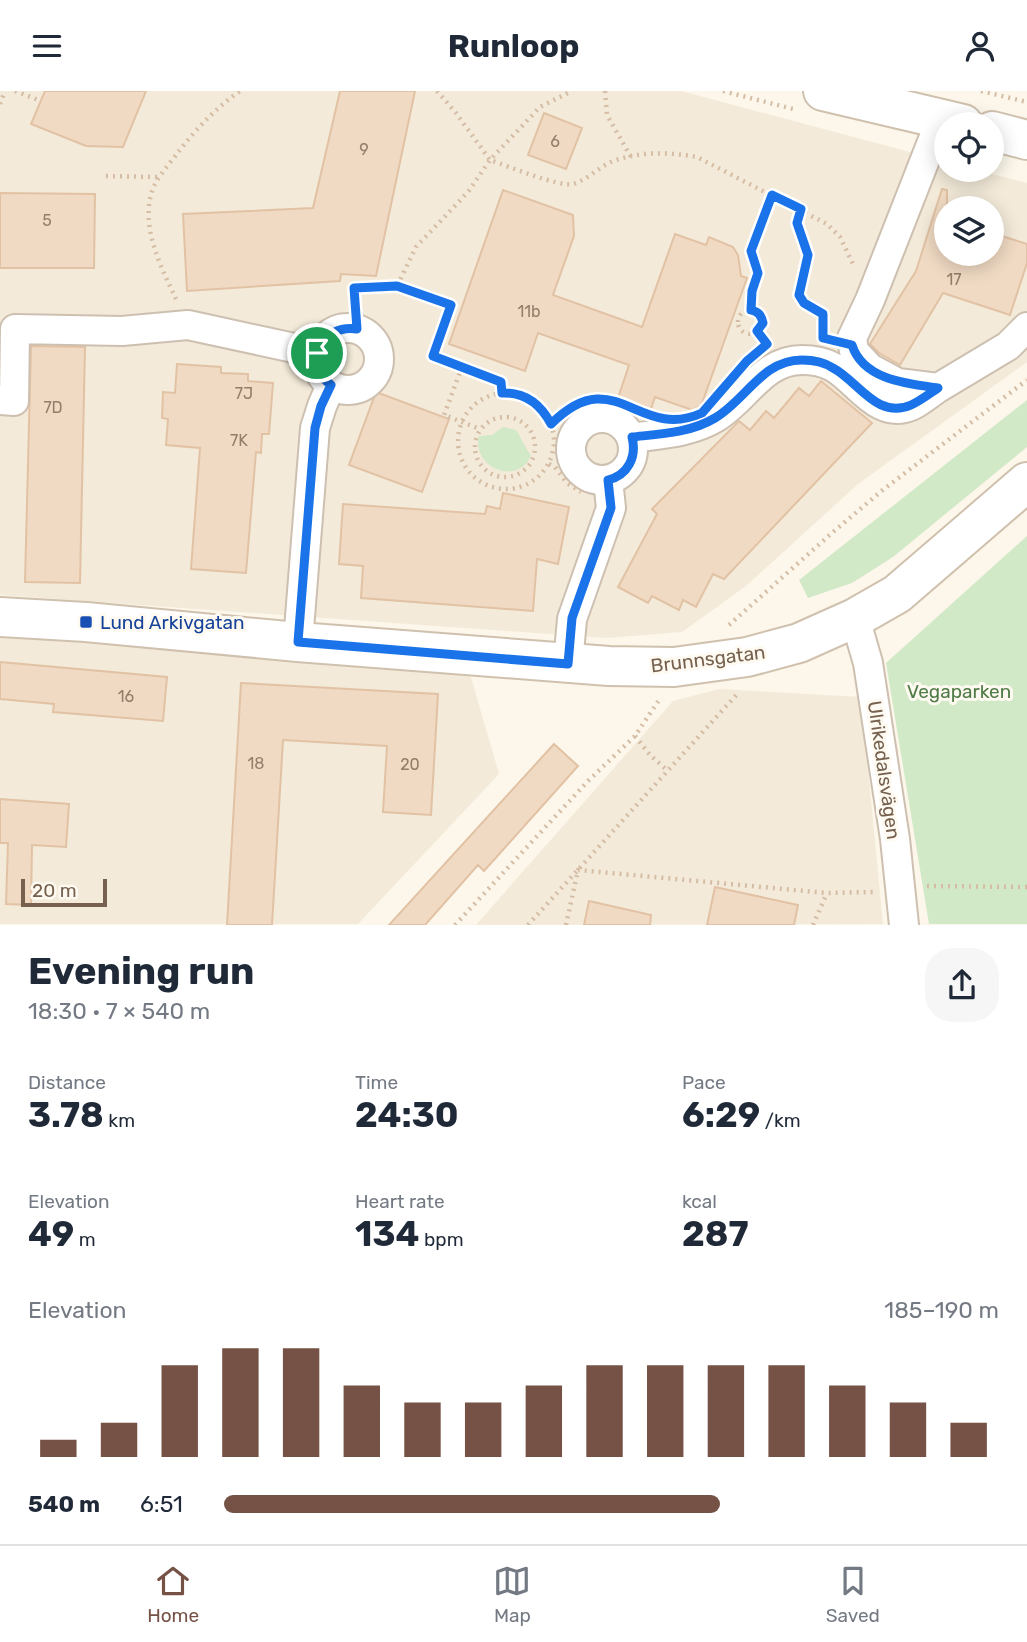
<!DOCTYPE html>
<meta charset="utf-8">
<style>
body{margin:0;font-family:Rubik,sans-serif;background:#f6f6f7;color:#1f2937;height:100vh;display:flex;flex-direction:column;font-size:26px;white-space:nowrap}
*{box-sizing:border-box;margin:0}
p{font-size:23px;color:#747a83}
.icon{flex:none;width:38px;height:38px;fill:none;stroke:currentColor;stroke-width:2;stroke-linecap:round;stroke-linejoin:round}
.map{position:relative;height:834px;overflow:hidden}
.sheet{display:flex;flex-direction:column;background:#fff;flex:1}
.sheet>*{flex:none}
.buttons{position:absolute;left:934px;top:21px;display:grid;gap:14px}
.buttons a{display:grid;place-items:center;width:70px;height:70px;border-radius:50%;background:#fff;box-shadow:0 4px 18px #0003;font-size:35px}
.scale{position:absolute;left:21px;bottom:18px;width:86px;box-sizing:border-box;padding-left:7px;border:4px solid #76604e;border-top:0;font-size:19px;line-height:24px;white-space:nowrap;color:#76604e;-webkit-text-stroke:5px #fefaf1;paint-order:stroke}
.pin{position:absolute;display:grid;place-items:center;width:60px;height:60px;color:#fff;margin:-30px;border:4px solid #fff;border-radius:50%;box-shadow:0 2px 7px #0007}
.round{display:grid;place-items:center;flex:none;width:74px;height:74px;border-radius:28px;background:#f6f6f7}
.headline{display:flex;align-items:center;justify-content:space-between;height:119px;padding:0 28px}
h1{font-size:38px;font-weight:700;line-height:52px}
.stats{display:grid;grid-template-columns:repeat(3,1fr);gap:10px;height:119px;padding:7px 28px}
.stats div{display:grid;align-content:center}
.stats b{font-size:35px;font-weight:700}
.stats small{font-size:19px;font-weight:400}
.stats p{font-size:19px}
.chart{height:196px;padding:14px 28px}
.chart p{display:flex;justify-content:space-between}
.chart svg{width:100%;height:126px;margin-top:7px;stroke:#755245;stroke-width:6}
ul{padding:0 28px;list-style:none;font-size:23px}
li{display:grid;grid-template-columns:112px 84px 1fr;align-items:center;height:52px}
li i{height:18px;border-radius:9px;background:#755245}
header{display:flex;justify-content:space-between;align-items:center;height:91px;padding:0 28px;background:#fff;font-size:32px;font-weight:700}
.tab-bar{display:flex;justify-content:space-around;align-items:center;height:98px;border-top:2px solid #e0e1e3;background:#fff;font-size:19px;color:#747a83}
.tab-bar a{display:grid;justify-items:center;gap:4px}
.tab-bar .selected{color:#755245}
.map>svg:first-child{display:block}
</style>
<header><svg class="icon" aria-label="menu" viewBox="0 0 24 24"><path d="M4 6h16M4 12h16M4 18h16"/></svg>Runloop<svg class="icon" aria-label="person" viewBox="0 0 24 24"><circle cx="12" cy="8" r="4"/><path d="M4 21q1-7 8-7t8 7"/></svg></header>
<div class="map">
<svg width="1027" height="834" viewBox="0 0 1027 834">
<rect width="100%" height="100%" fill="#fcf7ea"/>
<path fill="#f3ead9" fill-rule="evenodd" d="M 0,0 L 681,0 L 947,71 L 947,79 L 976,79 L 1027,92 L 1027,271 L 858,393 L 746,495 L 682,541 L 607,547 L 0,504 ZM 947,117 L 992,117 L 992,163 L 947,163 Z
M 0,542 L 468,576 L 499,683 L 358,833 L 0,833 Z
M 719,598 L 861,606 L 883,833 L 476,834 L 673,610 Z"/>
<path fill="#d2e9c8" d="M 1027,309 L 1027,356 L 893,466 L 852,492 L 808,507 L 799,489 Z
M 503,336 L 516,339 C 523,349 523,354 531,364 C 519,396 471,377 479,345 L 492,344 Z
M 1027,445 L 1027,833 L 929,833 L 886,572 Z"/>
<path fill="#f0dac3" stroke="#e2c2a4" stroke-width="2" d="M 45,0 L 146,0 L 123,56 L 86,55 L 31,33 Z
M 340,0 L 415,0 L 376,185 L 341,183 L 340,190 L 187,200 L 183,123 L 313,117 Z
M 544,22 L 582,37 L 566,78 L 528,64 Z
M 942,98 L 947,99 L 947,163 L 992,163 L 992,142 L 1027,153 L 1027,172 L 1010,224 L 943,202 L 900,274 L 879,262 L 870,253 L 916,180 Z
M 503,99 L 573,124 L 574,145 L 553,204 L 642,236 L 675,143 L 706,154 L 709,146 L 733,156 L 738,164 L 741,185 L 747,187 L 701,315 L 692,319 L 655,306 L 651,318 L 618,307 L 629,274 L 538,242 L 525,280 L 449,253 Z
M 0,102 L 95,103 L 94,177 L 0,177 Z
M 31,255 L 85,256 L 80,492 L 25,491 Z
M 177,273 L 221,276 L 221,282 L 248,283 L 248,290 L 273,292 L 269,343 L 262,343 L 261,362 L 256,361 L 246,482 L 191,478 L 200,357 L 166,354 L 168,328 L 162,327 L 163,301 L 175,302 Z
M 821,290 L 872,332 L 724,488 L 713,483 L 696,516 L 683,509 L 679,519 L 652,505 L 648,512 L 618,496 L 657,423 L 652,418 L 739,330 L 750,339 L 766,320 L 774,327 L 799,297 L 809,305 Z
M 376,301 L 449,328 L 422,401 L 349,374 Z
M 503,402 L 569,416 L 558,473 L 537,468 L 533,520 L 361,507 L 363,475 L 339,473 L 343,413 L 485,423 L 487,415 L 500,418 Z
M 0,571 L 167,586 L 163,630 L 53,621 L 54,613 L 0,608 Z
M 241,592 L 438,603 L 431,724 L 383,721 L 387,655 L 283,649 L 272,834 L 227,834 Z
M 554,653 L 578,675 L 484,780 L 478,774 L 425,834 L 389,834 Z
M 0,708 L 69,713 L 66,756 L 32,754 L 31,814 L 6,813 L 8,752 L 0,752 Z
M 715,796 L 798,814 L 794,834 L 707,834 Z
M 589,810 L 651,824 L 650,834 L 584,834 Z"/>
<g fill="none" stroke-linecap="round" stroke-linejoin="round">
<defs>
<path id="street" d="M 941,28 L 870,209 L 852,247 L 854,260 L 870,277 L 898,292 L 938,297 L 1008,255 L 1027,236
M317 268a31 31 0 1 1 62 0a31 31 0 1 1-62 0Z
M 0,309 L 14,310 L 15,238 L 122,240 L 188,234 L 317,262
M571 358a31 31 0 1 1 62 0a31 31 0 1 1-62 0Z
M 632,347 C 660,343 690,342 715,327 C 746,309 762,269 802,269 C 813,269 824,271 833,276 C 858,290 877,329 911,315 C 920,311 929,303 938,297
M 855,527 L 868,572 L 895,748 L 904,834
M 298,551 L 315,337 L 322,315 L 331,294
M 568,573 L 572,528 L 611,417 L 608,389"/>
<path id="secondary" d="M 823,0 L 963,33
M 992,40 L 1027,49
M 0,526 L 86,531 L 298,551 L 609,575 L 674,576 L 747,566 L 799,552 L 855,527 L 897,503 L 1027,391"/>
</defs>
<use href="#street" stroke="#cec0b0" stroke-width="32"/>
<use href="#secondary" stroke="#d0c1ae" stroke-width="42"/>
<path stroke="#d5bda5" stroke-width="4.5" stroke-dasharray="2 5" stroke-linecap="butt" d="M 15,0 L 41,10
M 437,0 L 456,22 L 490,69 L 540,16 L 572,0
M 605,0 L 607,24 L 631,66
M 723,0 L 797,19
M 981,0 L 1027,11
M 0,13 L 5,0
M 106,85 L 160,86
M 801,118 L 797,132 L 808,164 L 799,204 L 804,212 L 823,223 L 824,239
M 176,208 C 161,176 138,132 154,95 C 160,83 171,71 179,60 C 197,37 216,17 240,0
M738 231a12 12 0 1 1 24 0a12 12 0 1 1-24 0Z
M 751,219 L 752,200 L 758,182 L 751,160 L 772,104
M 357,238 L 354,197 L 397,195
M 462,276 L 444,324 L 480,338
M 502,302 L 501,291 L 433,265 L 451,214 L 397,195 L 416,156 L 468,101 L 490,69 C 507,75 559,96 573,93 C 587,89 598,77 611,71 C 638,60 668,61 697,66 L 827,133 L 840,146 L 853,173
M458 350a48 48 0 1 1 96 0a48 48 0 1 1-96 0Z
M475 356a30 30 0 1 1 60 0a30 30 0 1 1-60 0Z
M 551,333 C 578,307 597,300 631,318
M 549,373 L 555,376 L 567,392 L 581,401
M 729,534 L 833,441 L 884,398 L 1027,289
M 635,645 L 650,664 L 668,680
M 927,795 L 1027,796
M 455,834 L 588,690 L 635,645 L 659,609
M 528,834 L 739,601
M 566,834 L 578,779 L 827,802 L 873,801
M 813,834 L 827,802"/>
<use href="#street" stroke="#fff" stroke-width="28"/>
<use href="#secondary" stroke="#fff" stroke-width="38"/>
</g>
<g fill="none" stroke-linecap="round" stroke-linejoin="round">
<defs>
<path id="route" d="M 772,104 L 801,118 L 797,132 L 808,164 L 799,204 L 804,212 L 823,223 L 823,247 L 852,254 C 863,289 908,293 938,297 C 929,303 920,310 911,314 C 877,329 858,290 833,277 C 824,271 813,269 802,269 C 762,269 746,309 715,327 C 690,342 660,343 632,346 C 637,366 628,384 608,389 L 611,417 L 572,527 L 568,573 L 298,551 L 315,337 L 321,315 L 331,294 C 301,272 321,233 357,238 L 354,197 L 397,195 L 451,214 L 433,265 L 501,291 L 502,302 C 526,301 541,314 551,333 C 615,269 637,351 702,322 L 747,270 L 767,253 L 757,240 L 763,232 C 761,224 759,221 751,219 L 752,200 L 758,182 L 751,160 Z"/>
</defs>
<use href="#route" stroke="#fff" stroke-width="14"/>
<use href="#route" stroke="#1a73e8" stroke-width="9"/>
</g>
<rect fill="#1a4fb4" stroke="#fefaf1" stroke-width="2.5" x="79" y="524" width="14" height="14" rx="3.5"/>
<g text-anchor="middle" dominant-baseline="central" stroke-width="6" stroke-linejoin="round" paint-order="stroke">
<g font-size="16" fill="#947e6b">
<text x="555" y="50">6</text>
<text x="364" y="58">9</text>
<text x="47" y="129">5</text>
<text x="954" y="188">17</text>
<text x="529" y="220">11b</text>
<text x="244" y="302">7J</text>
<text x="53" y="316">7D</text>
<text x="239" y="349">7K</text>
<text x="126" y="605">16</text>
<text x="256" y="672">18</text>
<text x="410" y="673">20</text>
</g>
<g font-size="19" fill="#164399" stroke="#fefaf1" text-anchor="start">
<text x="100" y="531">Lund Arkivgatan</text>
</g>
<g font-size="19" fill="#76604e" stroke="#fefaf1">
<text transform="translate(708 568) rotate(-7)">Brunnsgatan</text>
<text transform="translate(884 679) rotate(82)">Ulrikedalsvägen</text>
</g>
<g font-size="19" fill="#507b46" stroke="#fefaf1">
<text x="959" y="600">Vegaparken</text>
</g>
</g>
</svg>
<div class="buttons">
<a><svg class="icon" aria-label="locate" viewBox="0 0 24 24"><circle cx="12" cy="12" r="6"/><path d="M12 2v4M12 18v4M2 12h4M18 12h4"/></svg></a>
<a><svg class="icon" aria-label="layers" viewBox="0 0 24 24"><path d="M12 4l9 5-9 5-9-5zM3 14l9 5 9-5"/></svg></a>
</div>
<div class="scale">20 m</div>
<div class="pin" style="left:317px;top:262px;background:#1e9e55"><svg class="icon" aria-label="arrive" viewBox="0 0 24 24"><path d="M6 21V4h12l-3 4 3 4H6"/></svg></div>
</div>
<section class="sheet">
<div class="headline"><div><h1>Evening run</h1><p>18:30 · 7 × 540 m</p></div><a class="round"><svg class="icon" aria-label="share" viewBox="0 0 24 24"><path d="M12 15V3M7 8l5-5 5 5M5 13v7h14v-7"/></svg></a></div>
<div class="stats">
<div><p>Distance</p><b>3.78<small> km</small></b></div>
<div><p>Time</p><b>24:30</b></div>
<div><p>Pace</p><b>6:29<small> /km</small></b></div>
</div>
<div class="stats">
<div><p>Elevation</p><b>49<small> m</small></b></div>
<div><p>Heart rate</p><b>134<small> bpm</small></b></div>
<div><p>kcal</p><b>287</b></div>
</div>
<div class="chart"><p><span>Elevation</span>185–190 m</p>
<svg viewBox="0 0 160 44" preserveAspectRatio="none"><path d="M5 44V38M15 44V32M25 44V12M35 44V6M45 44V6M55 44V19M65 44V25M75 44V25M85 44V19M95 44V12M105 44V12M115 44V12M125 44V12M135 44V19M145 44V25M155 44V32"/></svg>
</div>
<ul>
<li><b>540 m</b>6:51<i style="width:64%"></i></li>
</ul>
</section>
<nav class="tab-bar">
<a class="selected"><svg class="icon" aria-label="home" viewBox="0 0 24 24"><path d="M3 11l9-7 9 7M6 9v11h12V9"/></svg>Home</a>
<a><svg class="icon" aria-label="map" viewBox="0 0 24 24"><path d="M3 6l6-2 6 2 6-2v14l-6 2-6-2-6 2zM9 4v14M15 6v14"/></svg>Map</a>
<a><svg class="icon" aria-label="saved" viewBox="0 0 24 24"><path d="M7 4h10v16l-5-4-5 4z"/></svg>Saved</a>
</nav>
